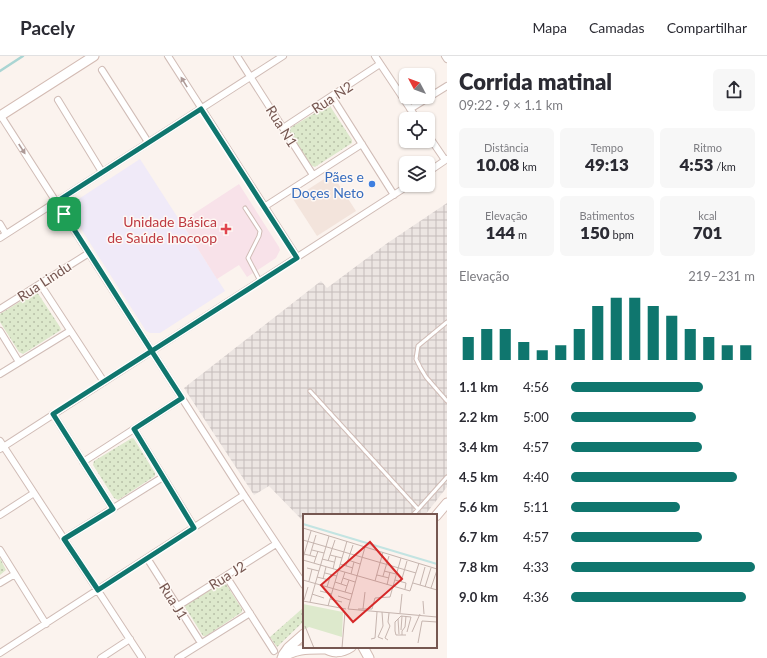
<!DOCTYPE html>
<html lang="pt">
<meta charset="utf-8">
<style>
body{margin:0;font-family:Lato,sans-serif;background:#f7f7f7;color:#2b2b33;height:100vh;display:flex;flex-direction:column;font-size:15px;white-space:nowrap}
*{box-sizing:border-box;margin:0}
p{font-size:13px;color:#7c7c81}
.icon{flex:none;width:22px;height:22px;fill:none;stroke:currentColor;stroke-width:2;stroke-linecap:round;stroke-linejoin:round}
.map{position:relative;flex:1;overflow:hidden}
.drawer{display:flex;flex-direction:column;background:#fff;width:320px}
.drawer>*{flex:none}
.needle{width:26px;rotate:311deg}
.controls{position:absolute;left:399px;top:12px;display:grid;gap:8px}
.controls a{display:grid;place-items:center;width:36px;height:36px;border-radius:6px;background:#fff;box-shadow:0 1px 3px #0004;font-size:20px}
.pin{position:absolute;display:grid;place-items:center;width:34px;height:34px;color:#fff;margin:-17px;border-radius:8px;box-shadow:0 2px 6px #0006}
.round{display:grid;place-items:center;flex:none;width:42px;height:42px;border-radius:6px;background:#f7f7f7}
.summary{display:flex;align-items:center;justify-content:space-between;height:68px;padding:0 12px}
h1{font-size:22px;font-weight:800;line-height:30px}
.stats{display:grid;grid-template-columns:repeat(3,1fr);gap:6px;height:68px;padding:4px 12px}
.stats div{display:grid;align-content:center;border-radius:6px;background:#f7f7f7;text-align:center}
.stats b{font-size:17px;font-weight:800}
.stats small{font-size:11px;font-weight:400}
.stats p{font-size:11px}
.chart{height:112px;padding:8px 12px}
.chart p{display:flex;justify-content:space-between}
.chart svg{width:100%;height:72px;margin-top:4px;stroke:#0f766e;stroke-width:6}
ul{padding:0 12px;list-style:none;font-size:13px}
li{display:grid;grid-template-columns:64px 48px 1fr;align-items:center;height:30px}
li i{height:10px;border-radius:5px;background:#0f766e}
header{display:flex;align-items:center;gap:24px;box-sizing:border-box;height:56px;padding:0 20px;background:#fff;border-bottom:1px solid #e1e1e2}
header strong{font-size:19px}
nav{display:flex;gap:22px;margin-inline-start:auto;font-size:14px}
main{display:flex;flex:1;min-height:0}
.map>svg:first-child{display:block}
</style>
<header>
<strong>Pacely</strong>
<nav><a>Mapa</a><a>Camadas</a><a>Compartilhar</a></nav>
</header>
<main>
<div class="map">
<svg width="447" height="602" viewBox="0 0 447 602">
<defs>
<pattern id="industrial-grid" width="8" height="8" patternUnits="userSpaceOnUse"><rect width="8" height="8" fill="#ece5e2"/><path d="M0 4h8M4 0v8" fill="none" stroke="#c4bcba"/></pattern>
<pattern id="park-dots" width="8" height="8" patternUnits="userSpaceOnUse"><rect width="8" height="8" fill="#dde9cc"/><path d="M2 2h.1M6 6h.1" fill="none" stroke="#b8c0a8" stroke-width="1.8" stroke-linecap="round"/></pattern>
</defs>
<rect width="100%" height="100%" fill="#fbf3ee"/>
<path fill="#f3e4dc" d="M 332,118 L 356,155 L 317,180 L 293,143 Z"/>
<path fill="url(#industrial-grid)" d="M 447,147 L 447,431 L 425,459 L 304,459 L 304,466 L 269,430 L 254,439 L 184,332 L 321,225 L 327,232 L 386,188 Z"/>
<path fill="#f0eaf8" d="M 140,103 L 225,235 L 160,277 L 150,277 L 146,275 L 69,154 L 71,148 Z"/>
<path fill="#f8e2e9" d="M 239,128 L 279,191 L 280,194 L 276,202 L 247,221 L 239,209 L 217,223 L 181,166 Z"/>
<path fill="url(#park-dots)" d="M 328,49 L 330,50 L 352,84 L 352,87 L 315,111 L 310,109 L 289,76 L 290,72 Z
M 37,236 L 60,271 L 61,274 L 23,298 L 19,296 L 0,266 L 0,258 L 34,237 Z
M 132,382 L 134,383 L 155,417 L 155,420 L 118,444 L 114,442 L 93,409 L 94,405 Z
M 0,502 L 6,514 L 0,519 Z
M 224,526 L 226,528 L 242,553 L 242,556 L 206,580 L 203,580 L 185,551 L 186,549 L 221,527 Z
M 304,551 L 304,565 L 277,591 L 270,581 Z"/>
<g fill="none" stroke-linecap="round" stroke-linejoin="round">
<path stroke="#aad5d3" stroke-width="2.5" d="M 0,15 L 23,0"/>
<defs>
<path id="lane" d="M 245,152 L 260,175 L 259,180 L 248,202 L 260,225
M 447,266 L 418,290 L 416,303 L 420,311 L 426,321 L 447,345
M 310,335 L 418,453
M 413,459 L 447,421"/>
<path id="street" d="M 168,0 L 297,201
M 237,0 L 313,119
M 375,0 L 417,63
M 445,0 L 447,3
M 102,14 L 148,86
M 332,41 L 394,139
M 58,44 L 102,116
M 410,53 L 447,30
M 1,60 L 244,439 L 304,529
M 283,72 L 380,8
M 428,79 L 445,104
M 428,116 L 447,103
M 264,151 L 362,88
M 0,168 L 6,178
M 0,182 L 283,0
M 40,228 L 104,326
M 0,253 L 89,197
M 0,275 L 19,306
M 0,318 L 70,275
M 53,358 L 113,453
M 134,373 L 194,471
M 0,385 L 142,602
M 0,393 L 409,129
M 83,406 L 182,342
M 0,459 L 34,437
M 64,483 L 163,421
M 0,494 L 46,568
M 147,502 L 201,587
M 226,520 L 274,595
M 0,527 L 15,518
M 178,550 L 276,488
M 0,597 L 244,439
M 101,602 L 130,583
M 178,602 L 250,557"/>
<path id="secondary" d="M 0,60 L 94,0
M 436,460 L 447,447
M 323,591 C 332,598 342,597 351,591
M 363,591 L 369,602
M 283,599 L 288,592 L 304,578
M 282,602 C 295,592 310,593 326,593"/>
</defs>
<use href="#lane" stroke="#d0bcb6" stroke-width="5"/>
<use href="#street" stroke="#d0bcb6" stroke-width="8"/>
<use href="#secondary" stroke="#d3bbb3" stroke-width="11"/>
<use href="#lane" stroke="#fff" stroke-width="3"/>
<use href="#street" stroke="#fff" stroke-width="6"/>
<use href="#secondary" stroke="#fff" stroke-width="9"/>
</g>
<defs><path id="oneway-solid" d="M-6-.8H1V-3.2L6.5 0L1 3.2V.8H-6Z"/></defs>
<g fill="#ad9a97">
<use href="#oneway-solid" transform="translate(184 26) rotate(-122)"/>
<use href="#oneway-solid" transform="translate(22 93) rotate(57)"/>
</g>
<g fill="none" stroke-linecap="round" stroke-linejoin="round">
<defs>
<path id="route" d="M 64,158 C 104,219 142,281 182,342 L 134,373 L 194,472 L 98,534 L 64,483 L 113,453 L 53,358 C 89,335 125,312 161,289 L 297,202 L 201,53 L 56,146 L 64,158"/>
</defs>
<use href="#route" stroke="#fff" stroke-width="8"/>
<use href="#route" stroke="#0f766e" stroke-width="5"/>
</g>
<circle fill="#3f7fe0" stroke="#fef8f4" stroke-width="1.5" cx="372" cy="128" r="4"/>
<path fill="#e0444e" stroke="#fef8f4" stroke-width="1.5" d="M224 167h4v4h4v4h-4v4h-4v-4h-4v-4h4z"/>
<g text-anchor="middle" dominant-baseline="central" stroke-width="3" stroke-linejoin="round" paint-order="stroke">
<g font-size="14" fill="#765751" stroke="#fef8f4">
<text transform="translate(332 41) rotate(-33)">Rua N2</text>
<text transform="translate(282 70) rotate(58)">Rua N1</text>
<text transform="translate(44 225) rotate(-33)">Rua Lindu</text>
<text transform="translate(227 519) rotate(-32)">Rua J2</text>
<text transform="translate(174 545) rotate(58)">Rua J1</text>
</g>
<g font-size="14" fill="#366cbe" stroke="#fef8f4" text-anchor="end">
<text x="364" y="120">Pães e<tspan x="364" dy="16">Doçes Neto</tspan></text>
</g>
<g font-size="14" fill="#be3a42" stroke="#fef8f4" text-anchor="end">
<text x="217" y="165">Unidade Básica<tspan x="217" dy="16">de Saúde Inocoop</tspan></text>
</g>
</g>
<g transform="translate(303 458)">
<rect width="134" height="134" fill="#fbf3ee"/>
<path d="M 0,90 L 40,98 L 39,123 L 6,113 L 0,116 Z" fill="#dde9cc"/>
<path fill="none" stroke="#c3e4e2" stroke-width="2" d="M 0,10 L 134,50"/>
<path fill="none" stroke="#c6b5af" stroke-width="1" d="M 0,14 L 134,55M 0,26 L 113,59M 9,36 L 21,39M 1,40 L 13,43M 7,41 L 13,21M 27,41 L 39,44M 0,44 L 8,17M 19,45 L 31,48M 0,46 L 107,77 L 116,49M 45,46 L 57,50M 25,47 L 32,26M 11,49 L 15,37M 37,50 L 50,54M 43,52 L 50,31M 4,54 L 16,57M 30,55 L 33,42M 81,57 L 93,60M 22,59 L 34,62M 48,60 L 51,48M 74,61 L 86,64M 80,62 L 86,42M 14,63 L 26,66M 40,64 L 52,68M 20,65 L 23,53M 0,66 L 49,80M 92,66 L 103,69 L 102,75M 6,67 L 9,55M 72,67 L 80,38M 32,68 L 44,72M 98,68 L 104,47M 110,69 L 134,76M 38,70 L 42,58M 84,71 L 87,58M 117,71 L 122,53M 24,73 L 28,60M 122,73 L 128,54M 128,74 L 134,56M 17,77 L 29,80M 42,78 L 46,66M 9,80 L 21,84M 35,82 L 47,86M 27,85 L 39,88M 1,86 L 5,73M 0,87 L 43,95M 120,87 L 121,100M 7,88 L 26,22M 25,92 L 44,27M 45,95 L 62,33M 45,95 L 134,103M 55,95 L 69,95 L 72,84 L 87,83 L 98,44M 60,95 L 62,78M 79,98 L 80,112 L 75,123 L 80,125M 97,99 L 99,80M 95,105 L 96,120M 2,112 L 11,134M 98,116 L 99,102M 109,118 L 117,100M 99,121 L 93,121 L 92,117 L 92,108 L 98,102 L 108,103 L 104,118M 103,121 L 99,121 L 99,117 L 102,113 L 103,102M 68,125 L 72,124 L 74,98M 85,126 L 82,124 L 87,112 L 85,108 L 86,99M 115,129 L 119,107 L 134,108M 39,134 L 42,98"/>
<path fill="#d62828" fill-opacity="0.15" stroke="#d62828" stroke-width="2" d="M 67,28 L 99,65 L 50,108 L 18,71 Z"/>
<rect width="134" height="134" fill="none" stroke="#765751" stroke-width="2"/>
</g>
</svg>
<div class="controls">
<a><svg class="needle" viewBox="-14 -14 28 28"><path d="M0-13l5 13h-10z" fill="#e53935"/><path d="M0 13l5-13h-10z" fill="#7c7c81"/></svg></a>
<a><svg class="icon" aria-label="locate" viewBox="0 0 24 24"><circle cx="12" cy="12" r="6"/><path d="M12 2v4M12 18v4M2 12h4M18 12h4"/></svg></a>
<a><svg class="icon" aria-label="layers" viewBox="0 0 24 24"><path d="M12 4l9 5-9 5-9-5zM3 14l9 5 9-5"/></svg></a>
</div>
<div class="pin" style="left:64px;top:158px;background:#1e9e55"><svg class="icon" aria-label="arrive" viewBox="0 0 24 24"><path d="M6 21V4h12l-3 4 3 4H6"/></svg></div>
</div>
<section class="drawer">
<div class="summary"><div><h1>Corrida matinal</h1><p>09:22 · 9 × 1.1 km</p></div><a class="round"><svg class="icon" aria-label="share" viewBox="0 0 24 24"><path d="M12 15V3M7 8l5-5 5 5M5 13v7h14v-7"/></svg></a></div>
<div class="stats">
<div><p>Distância</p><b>10.08<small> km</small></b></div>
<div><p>Tempo</p><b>49:13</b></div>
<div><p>Ritmo</p><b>4:53<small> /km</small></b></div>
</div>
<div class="stats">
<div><p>Elevação</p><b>144<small> m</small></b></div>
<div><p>Batimentos</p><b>150<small> bpm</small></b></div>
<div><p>kcal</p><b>701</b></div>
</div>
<div class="chart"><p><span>Elevação</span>219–231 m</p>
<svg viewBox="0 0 160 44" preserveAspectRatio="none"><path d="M5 44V30M15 44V25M25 44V25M35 44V33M45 44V38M55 44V35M65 44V25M75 44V11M85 44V6M95 44V6M105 44V11M115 44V17M125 44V25M135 44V30M145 44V35M155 44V35"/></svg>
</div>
<ul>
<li><b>1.1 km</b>4:56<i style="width:72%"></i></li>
<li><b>2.2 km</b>5:00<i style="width:68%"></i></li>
<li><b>3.4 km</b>4:57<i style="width:71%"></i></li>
<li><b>4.5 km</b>4:40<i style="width:90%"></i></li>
<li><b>5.6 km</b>5:11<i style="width:59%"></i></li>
<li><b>6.7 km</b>4:57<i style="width:71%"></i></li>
<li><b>7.8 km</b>4:33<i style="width:100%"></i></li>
<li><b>9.0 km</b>4:36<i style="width:95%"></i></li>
</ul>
</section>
</main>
